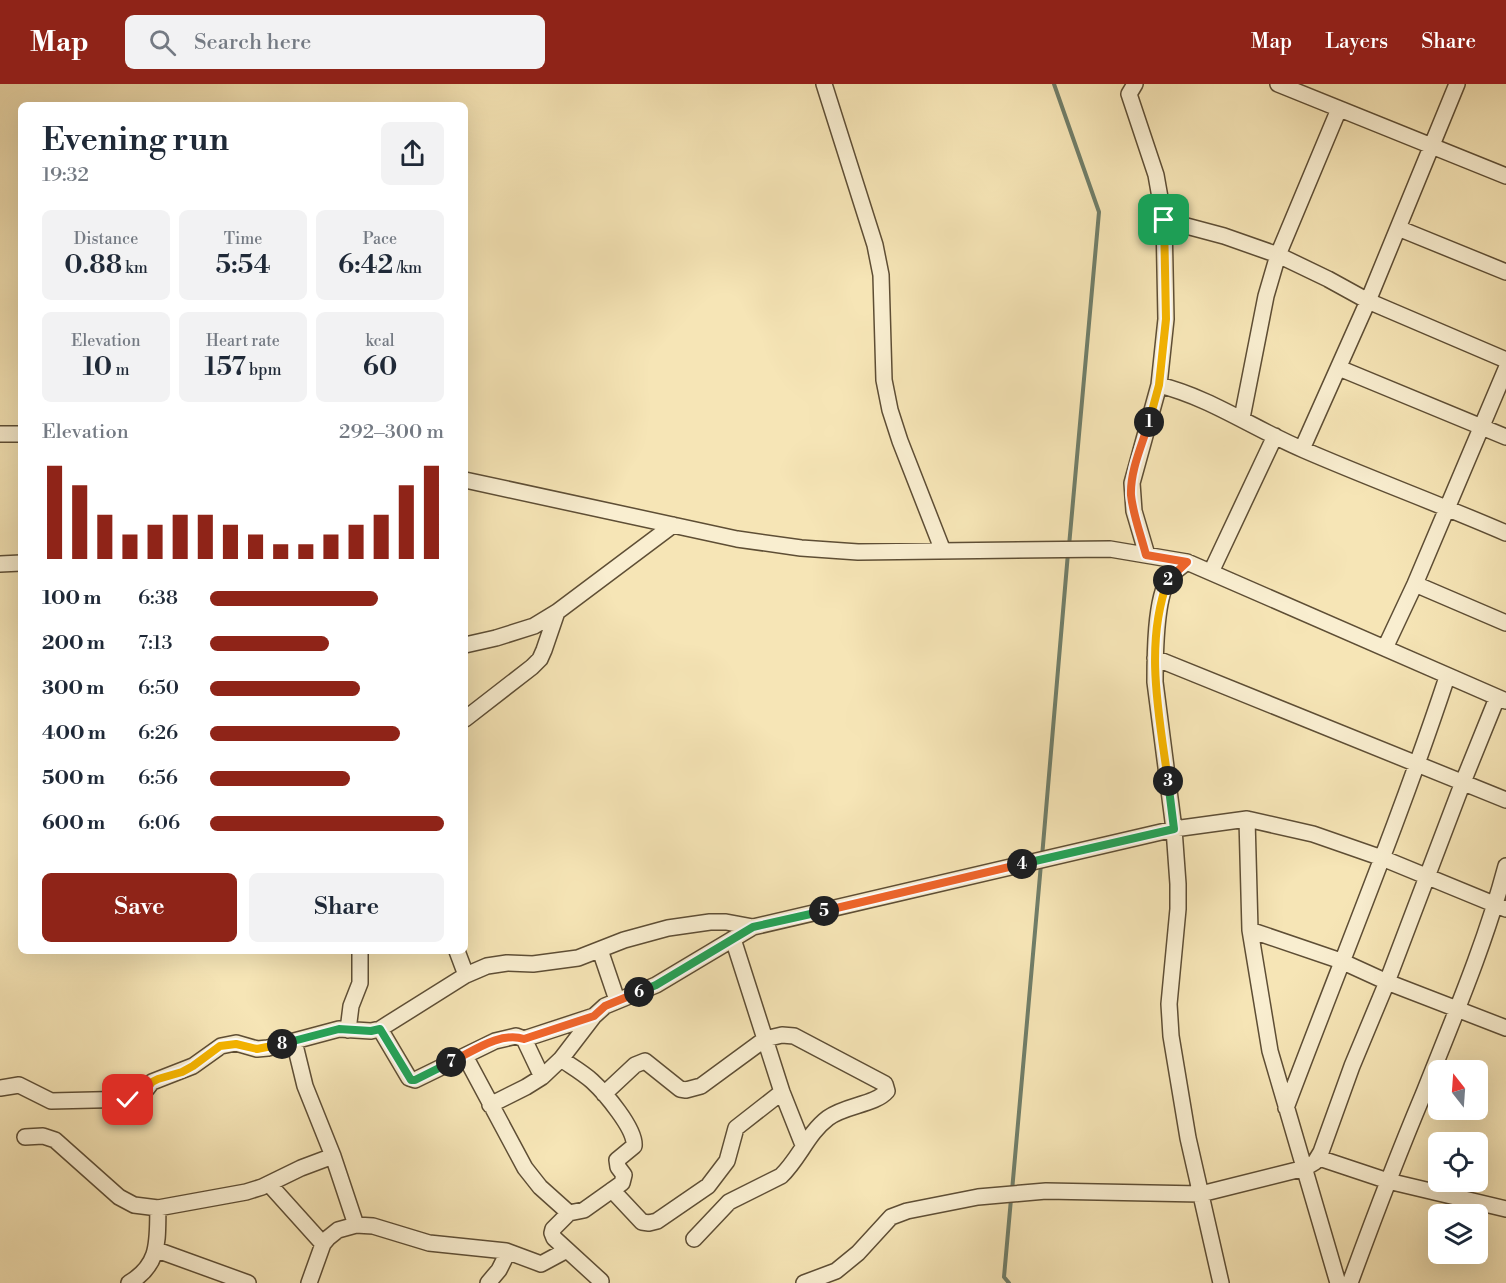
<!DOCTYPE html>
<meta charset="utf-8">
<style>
body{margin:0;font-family:"Libre Bodoni",serif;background:#f2f2f3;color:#1f2937;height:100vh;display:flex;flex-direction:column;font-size:22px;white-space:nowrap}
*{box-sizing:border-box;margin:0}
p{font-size:20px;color:#747a83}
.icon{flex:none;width:33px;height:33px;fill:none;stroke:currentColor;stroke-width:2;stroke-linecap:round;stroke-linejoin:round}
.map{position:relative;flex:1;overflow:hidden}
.drawer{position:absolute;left:18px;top:18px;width:450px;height:852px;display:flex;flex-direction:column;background:#fff;border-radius:9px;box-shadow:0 6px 24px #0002}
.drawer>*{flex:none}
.needle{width:39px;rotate:343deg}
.buttons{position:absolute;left:1428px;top:976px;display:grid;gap:12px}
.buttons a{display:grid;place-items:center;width:60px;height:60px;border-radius:9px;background:#fff;box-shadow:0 6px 24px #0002;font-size:30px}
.pin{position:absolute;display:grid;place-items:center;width:51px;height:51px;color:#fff;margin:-26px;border-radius:12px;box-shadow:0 3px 9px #0006}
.km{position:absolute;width:30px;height:30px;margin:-15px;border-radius:50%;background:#222;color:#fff;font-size:16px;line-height:30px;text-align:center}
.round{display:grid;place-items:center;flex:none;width:63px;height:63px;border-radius:9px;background:#f2f2f3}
.head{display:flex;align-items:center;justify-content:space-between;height:102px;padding:0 24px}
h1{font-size:33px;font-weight:600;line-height:45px}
.figures{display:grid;grid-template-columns:repeat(3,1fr);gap:9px;height:102px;padding:6px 24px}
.figures div{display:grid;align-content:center;border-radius:9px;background:#f2f2f3;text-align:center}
.figures b{font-size:26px;font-weight:600}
.figures small{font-size:16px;font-weight:400}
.figures p{font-size:16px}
.chart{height:168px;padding:12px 24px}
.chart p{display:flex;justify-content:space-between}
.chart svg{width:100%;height:108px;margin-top:6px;stroke:#8f2418;stroke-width:6}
.button{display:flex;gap:12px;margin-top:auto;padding:12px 24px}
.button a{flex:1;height:69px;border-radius:9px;background:#8f2418;color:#fff;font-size:24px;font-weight:600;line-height:69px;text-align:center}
.button a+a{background:#f2f2f3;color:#1f2937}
ul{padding:0 24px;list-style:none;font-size:20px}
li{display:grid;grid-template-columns:96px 72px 1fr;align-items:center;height:45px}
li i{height:15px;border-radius:8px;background:#8f2418}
header{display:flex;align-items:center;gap:36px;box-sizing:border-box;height:84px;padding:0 30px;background:#8f2418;color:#fff}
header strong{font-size:28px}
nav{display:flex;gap:33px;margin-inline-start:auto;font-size:21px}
.search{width:420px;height:54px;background:#f2f2f3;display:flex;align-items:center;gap:15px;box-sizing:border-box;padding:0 21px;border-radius:9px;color:#747a83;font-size:22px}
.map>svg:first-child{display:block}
</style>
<header>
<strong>Map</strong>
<div class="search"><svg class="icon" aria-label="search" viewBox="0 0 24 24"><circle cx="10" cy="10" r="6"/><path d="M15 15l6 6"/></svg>Search here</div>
<nav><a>Map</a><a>Layers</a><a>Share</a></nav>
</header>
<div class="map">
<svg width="1506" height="1199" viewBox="0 0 1506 1199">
<rect width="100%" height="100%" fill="#f6e5b6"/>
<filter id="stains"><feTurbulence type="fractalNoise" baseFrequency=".00333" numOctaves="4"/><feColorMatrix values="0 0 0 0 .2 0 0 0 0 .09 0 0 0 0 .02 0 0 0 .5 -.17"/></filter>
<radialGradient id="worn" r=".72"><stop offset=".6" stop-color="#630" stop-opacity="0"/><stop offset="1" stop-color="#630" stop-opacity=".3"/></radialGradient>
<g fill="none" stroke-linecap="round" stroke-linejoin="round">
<path stroke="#707e69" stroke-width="4" d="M 1054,0 L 1099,128 L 1069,462
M 1042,773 L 1068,469
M 1012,1107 L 1041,780
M 1009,1199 L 1004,1193 L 1011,1115"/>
<defs>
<path id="minor" d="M 824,0 L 875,161 L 881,191 L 884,296 L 890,326 L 900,357 L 943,467
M 1135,0 L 1129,10 L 1156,91 L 1164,136 L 1166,235 L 1159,301 L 1132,399 L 1134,427 L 1147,471
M 1278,0 L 1506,92
M 1339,25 L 1278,171 L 1328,195 L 1368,217 L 1506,276
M 1164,136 L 1224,152 L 1278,171 L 1266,212 L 1242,334
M 1398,144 L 1506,188
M 1339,284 L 1506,353
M 1159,301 C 1211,314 1254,345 1304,366 C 1371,395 1439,420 1506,449
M 0,350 L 21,350
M 1302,365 L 1368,217 L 1457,0
M 465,396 L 737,455 L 801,464 L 858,468 L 1110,465 L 1187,478 L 1506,617
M 1187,478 C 1181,483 1173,488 1169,494 C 1155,514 1155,573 1155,598 L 1174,745 L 1178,800 L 1178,825 L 1169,920 L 1171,952 L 1188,1054 L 1221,1199
M 0,480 L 21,479
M 1211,488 L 1275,352
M 1415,500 L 1506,539
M 465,561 L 496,554 L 534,542 L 557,528 L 673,441
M 1385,564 L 1415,500 L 1506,285
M 1155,574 L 1506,716
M 465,635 L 532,583 L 540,575 L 544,566 L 557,528
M 1247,735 L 1250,846 L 1270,967 L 1338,1199
M 1250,846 L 1341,877 L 1387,898 L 1506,944
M 733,855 L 782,1008 L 803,1061
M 600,866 L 617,916
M 457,867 L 466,891
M 380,945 L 409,994 L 415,996 L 495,957 L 516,952 L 524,955 L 594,932
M 348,946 L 351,922 L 360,899 L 360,867
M 524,955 L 542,993
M 294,957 L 305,1002 L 333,1072 L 356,1141
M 465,972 L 525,1084 L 540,1103 L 569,1129
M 561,975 C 571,982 582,988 592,997 C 604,1008 636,1045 634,1062 L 617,1076 L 618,1083 L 624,1091 L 622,1099 L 584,1126 L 569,1129 L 553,1145 L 552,1149 L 554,1154 L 601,1197
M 0,1004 L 19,1001 L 51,1017 L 136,1015 L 142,1011 L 152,998 L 193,982 L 221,962 L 236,959 L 257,965 L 268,964 L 339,945 L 371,947 L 380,945 L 466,891 L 487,882 L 507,879 L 533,880 L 578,874 L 624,856 L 668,844 L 710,838 L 726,838 L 753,843
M 604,1010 L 635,981 L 645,977 L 680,1005 L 686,1006 L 701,1002 L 765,955 L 782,951 L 794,952 L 885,1000 L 887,1007 C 875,1021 845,1021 828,1034 C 808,1049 799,1075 781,1092 L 729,1118 L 694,1155
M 490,1021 L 526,1003 L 542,993 L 561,975 L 594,932 L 605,922 L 656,901 L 753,843 L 1174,745 L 1247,735 L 1313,750 L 1382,774 L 1506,825
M 1286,1024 C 1340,880 1399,738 1447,593
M 25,1053 L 43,1052 L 55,1056 L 119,1113 L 134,1121 L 158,1124 L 246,1108 L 262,1103 L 301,1084 L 333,1072
M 1319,1074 L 1388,1097 L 1506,1125
M 269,1100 L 323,1160
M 612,1106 L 642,1138 L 649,1139 L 657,1137 L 708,1102 L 727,1077 L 736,1044 L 782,1008
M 157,1166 L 248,1199
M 129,1199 C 161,1180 157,1156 158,1124
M 309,1199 L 323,1160 L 328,1154 L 338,1146 L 356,1141 L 373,1142 L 429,1159 L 506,1167 L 541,1180 L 567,1166
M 488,1199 L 499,1186 L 508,1168
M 804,1199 L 836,1187 L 858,1169 L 891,1133 L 907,1127 L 978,1113 L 1046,1107 L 1201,1110 L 1305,1084 L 1315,1078 L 1321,1068 L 1352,982 L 1387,898 L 1463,698 L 1497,614
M 1350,1199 C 1373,1136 1397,1073 1423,1011 C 1453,935 1485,861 1506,782"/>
</defs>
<use href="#minor" stroke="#5e4e35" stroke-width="18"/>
<use href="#minor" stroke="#f9eed0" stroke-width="15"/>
</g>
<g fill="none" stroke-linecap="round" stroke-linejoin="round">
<defs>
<path id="split-1" d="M 1149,338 L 1159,301 L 1166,235 L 1164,136"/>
<path id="split-2" d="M 1149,338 C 1142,361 1130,387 1131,411 C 1133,431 1141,451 1146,471 L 1187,478 L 1168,496"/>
<path id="split-3" d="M 1168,697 C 1159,631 1144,560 1168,496"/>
<path id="split-4" d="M 1022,780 L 1174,745 L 1168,697"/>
<path id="split-5" d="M 824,827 L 1022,780"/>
<path id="split-6" d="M 639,908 L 656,901 L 753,843 L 824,827"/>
<path id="split-7" d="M 451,978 C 472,968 500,947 524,955 L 594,932 L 605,922 L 639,908"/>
<path id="split-8" d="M 282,960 L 339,945 L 371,947 L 380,945 L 411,996 L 415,996 L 451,978"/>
<path id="split-9" d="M 128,1016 L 142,1011 L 152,998 L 158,995 L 182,988 L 193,982 L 220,962 L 236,960 L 257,965 L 282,960"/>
</defs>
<use href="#split-1" stroke="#fff" stroke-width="12"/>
<use href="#split-2" stroke="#fff" stroke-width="12"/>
<use href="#split-3" stroke="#fff" stroke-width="12"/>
<use href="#split-4" stroke="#fff" stroke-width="12"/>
<use href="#split-5" stroke="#fff" stroke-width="12"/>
<use href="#split-6" stroke="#fff" stroke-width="12"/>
<use href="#split-7" stroke="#fff" stroke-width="12"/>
<use href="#split-8" stroke="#fff" stroke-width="12"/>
<use href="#split-9" stroke="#fff" stroke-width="12"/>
<use href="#split-1" stroke="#f5b400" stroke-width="8"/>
<use href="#split-2" stroke="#f0652b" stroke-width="8"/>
<use href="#split-3" stroke="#f5b400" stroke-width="8"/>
<use href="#split-4" stroke="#22a559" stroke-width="8"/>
<use href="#split-5" stroke="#f0652b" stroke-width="8"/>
<use href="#split-6" stroke="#22a559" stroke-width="8"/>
<use href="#split-7" stroke="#f0652b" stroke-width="8"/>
<use href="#split-8" stroke="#22a559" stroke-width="8"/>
<use href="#split-9" stroke="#f5b400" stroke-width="8"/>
</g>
<rect width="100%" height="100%" filter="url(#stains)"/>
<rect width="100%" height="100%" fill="url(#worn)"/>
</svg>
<div class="buttons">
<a><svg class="needle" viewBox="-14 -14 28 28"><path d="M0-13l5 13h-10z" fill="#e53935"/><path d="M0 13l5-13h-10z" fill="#747a83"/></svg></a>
<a><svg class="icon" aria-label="locate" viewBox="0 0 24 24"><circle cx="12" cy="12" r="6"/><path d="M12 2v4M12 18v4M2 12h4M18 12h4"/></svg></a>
<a><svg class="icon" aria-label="layers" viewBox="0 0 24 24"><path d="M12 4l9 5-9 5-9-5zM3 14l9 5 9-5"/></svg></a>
</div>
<div class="pin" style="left:1164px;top:136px;background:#1e9e55"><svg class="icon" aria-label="arrive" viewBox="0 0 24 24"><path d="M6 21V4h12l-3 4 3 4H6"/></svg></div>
<div class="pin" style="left:128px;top:1016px;background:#d93025"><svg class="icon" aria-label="check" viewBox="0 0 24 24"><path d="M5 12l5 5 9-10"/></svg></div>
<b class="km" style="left:1149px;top:338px">1</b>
<b class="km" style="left:1168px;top:496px">2</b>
<b class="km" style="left:1168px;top:697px">3</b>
<b class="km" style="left:1022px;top:780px">4</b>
<b class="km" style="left:824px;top:827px">5</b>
<b class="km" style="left:639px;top:908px">6</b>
<b class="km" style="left:451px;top:978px">7</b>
<b class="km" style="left:282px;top:960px">8</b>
<section class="drawer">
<div class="head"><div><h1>Evening run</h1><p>19:32</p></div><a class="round"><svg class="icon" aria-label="share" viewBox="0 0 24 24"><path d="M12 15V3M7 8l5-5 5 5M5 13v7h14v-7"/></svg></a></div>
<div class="figures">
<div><p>Distance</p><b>0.88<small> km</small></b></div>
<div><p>Time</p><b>5:54</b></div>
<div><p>Pace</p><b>6:42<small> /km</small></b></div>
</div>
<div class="figures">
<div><p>Elevation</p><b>10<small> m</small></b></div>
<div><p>Heart rate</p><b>157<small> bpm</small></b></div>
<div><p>kcal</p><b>60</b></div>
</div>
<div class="chart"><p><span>Elevation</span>292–300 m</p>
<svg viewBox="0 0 160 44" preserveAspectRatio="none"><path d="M5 44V6M15 44V14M25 44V26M35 44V34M45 44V30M55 44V26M65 44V26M75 44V30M85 44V34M95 44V38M105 44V38M115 44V34M125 44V30M135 44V26M145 44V14M155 44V6"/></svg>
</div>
<ul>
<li><b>100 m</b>6:38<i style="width:72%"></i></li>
<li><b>200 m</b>7:13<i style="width:51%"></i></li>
<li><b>300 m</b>6:50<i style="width:64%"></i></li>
<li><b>400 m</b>6:26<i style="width:81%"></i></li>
<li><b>500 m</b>6:56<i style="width:60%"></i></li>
<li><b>600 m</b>6:06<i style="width:100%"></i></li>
</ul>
<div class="button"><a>Save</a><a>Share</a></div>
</section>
</div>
